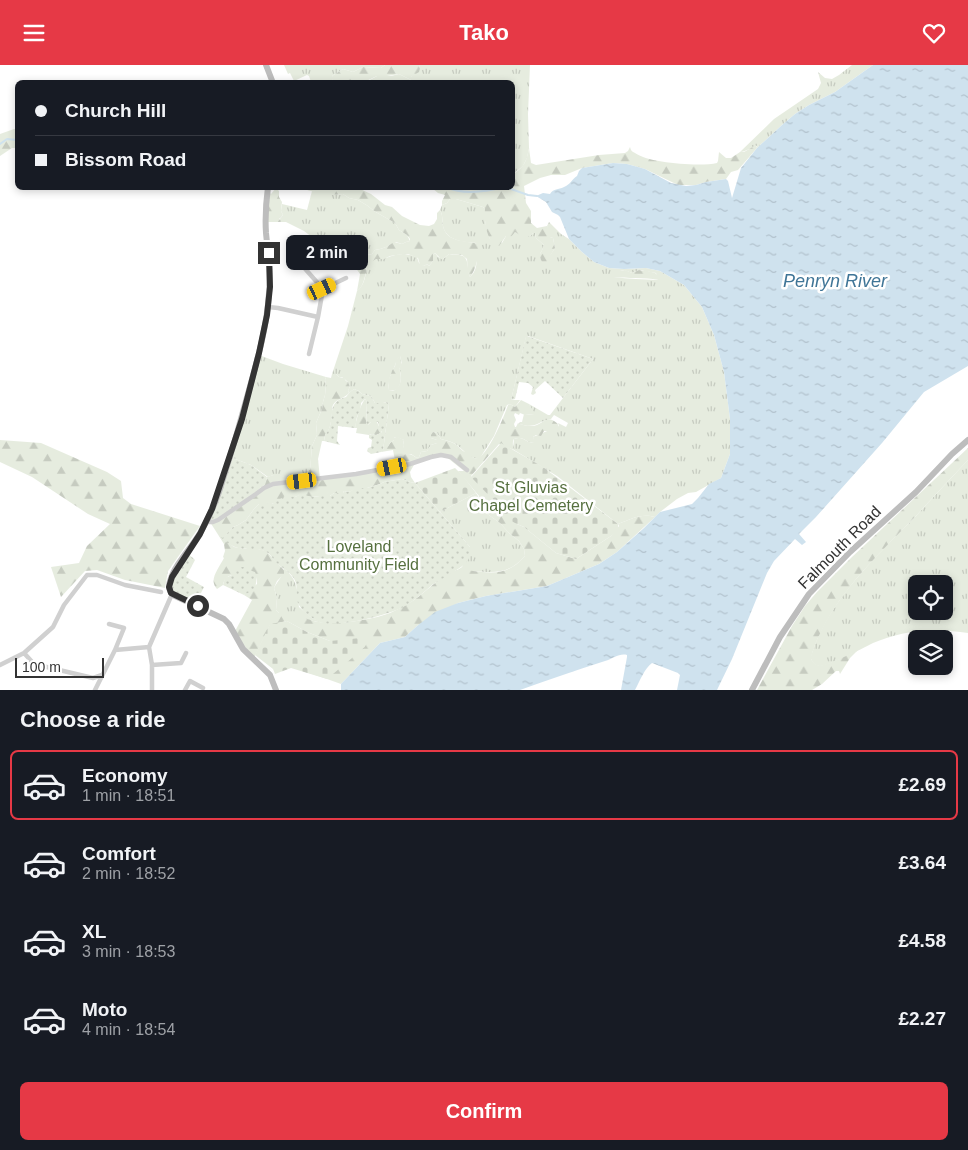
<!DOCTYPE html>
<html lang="en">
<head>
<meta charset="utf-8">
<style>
	body { margin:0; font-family:Arial,sans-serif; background:#242831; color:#f1f3f6; height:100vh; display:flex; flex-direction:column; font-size:19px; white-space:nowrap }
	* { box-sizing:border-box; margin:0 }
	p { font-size:16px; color:#9ea1a6 }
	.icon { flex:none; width:28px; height:28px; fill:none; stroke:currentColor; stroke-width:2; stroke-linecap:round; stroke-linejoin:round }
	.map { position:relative; height:625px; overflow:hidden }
	.panel { display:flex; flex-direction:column; background:#171b24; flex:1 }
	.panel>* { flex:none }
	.guide { position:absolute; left:15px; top:15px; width:500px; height:110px; border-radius:8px; box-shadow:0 2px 8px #0003; display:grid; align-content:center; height:110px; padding:0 20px; background:#171b24 }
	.tools { position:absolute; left:908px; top:510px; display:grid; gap:10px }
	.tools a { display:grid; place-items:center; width:45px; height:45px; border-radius:8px; background:#171b24; box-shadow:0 2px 8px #0003; font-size:25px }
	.scale { position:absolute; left:15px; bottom:12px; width:89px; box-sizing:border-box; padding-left:5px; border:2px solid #333; border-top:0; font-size:14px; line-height:18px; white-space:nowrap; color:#333; -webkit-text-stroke:4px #fff; paint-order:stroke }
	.end { position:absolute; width:22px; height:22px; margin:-11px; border:6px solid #333; background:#fff; box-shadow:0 0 0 2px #fff }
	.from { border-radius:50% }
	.bubble { position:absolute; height:35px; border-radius:8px; background:#171b24; box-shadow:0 2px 8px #0003; font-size:16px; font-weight:800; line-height:35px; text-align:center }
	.car { position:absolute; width:15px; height:30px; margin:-15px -8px; border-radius:6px; box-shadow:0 0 4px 1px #0007; background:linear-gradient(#f5c518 24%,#345 0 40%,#f5c518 0 76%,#345 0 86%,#f5c518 0) }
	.guide b { display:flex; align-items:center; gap:18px; height:48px; font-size:19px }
	.guide b+b { border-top:1px solid #363941 }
	.guide i { width:12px; height:12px; background:#f1f3f6 }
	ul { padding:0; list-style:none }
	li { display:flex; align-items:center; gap:15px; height:70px; margin:0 10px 8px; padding:0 10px; border:2px solid transparent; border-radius:8px }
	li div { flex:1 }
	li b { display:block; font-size:19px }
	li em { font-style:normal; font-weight:800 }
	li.active { border-color:#e63946 }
	li>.icon { width:45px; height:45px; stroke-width:1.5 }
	h2 { padding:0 20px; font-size:22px; line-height:60px }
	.cta { display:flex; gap:10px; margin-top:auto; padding:10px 20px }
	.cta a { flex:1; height:58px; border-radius:8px; background:#e63946; color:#fff; font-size:20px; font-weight:800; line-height:58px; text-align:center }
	header { display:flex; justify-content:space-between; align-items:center; height:65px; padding:0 20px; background:#e63946; color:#fff; font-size:22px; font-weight:800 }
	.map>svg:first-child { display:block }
</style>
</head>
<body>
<header><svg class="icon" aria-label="menu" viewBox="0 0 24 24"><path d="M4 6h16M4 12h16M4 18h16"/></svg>Tako<svg class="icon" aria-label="heart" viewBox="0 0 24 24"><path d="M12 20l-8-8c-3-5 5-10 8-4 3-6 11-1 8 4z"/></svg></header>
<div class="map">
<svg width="968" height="625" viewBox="0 0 968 625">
	<defs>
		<pattern id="grass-tufts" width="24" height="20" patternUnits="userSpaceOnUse" patternTransform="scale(1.25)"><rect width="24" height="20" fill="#e6ecdf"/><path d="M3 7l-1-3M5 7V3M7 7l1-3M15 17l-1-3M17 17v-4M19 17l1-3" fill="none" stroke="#c6cbc0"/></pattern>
		<pattern id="forest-firs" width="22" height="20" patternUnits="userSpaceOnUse" patternTransform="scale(1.25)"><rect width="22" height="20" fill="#e6ecdf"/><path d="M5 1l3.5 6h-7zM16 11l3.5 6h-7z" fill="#c6cbc0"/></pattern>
		<pattern id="cemetery-stones" width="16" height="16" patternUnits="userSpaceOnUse" patternTransform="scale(1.25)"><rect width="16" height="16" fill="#e6ecdf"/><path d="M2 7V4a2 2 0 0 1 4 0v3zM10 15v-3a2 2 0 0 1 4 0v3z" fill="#c6cbc0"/></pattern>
		<pattern id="garden-dots" width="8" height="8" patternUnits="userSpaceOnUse" patternTransform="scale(1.25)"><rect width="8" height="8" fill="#e6ecdf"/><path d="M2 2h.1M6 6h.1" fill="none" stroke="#c6cbc0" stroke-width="1.8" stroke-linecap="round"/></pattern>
		<pattern id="water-ripples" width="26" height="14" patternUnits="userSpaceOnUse" patternTransform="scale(1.25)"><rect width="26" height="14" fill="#cfe2ee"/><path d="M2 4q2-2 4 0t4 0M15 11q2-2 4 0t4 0" fill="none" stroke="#b2c2cd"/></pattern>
	</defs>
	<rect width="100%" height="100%" fill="#fff"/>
	<path fill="url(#grass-tufts)" fill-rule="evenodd" d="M 284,0 L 385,0 L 381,3 L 363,2 L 353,7 L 343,4 L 332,11 L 334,13 L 332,15 L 338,18 L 311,17 L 309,11 L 307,10 L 294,16 L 290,8 L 288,9 Z
		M 419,0 L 530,0 L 528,49 L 529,83 L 527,93 L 523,101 L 513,109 L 512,18 L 364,18 L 377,11 L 391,11 L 399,9 L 411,15 L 411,12 L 420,3 Z
		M 852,0 L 873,0 L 835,27 L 809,40 L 795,49 L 782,60 L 757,83 L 757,81 C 751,82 746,87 740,87 L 774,54 L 818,24 L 821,18 L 818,7 L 825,13 L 832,14 L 839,10 Z
		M 312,126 C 322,126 333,131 343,129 L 349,133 L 358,135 L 368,141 L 374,146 L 395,158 L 399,165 L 407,170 L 410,176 L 406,177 L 402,179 L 396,177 C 389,181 382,184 375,185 L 372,189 L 367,190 L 362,195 L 358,193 L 351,194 L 349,195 L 341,191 L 339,193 L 323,175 L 312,172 L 304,166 L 286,157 L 281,157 L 279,155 L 283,150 L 281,146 L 282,139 L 307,145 Z
		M 450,134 L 456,134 L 483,142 L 485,144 L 485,157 L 490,174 L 502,178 L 506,171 L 515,167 C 520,169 525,169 530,171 L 533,168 L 535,168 L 536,173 L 544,180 C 542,189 536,188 544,199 L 555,183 L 553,173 L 550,172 L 547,161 L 549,157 L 561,169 L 569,174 L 582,187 L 594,197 L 609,203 L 624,204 L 646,203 L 660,206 L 684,220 L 702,242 L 714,270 L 724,307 L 730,354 L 730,389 L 721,413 L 696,427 L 688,428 L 677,434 L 660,447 L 655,452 C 641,448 631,454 618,459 L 557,411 L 514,385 L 513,383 L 514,374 C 516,373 518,373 520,373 C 526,374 528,379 534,377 L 533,372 L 559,361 L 558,358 L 566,362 L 568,358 L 554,350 L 551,354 C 536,357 537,364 519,359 L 520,357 L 522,357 L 524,349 L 526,350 L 534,349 L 529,339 L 548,350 L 550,350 L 593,294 L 528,271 L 526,272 L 511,335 L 520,335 L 515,342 L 510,339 L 507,340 L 494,371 L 480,393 L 477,394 C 469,392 463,385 457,380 C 453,377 445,375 441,374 L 437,368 L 433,367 L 431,373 L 437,375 L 437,378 L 431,380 L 427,386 L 421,387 L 419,392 L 417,393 L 411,389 L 396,391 L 404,385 L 403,380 L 404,375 L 396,372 L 394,373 L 394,375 L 390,378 L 388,382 L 383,386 L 389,339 L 387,337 L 383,338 L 375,338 L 371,331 L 362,329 L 359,326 L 354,324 L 349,328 L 348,325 L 350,322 L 348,317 L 342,312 L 339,312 L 336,309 L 332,309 L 348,261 L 357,226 C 364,221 365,212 367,204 L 364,201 L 365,199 C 369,198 372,195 376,194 C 379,193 382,194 385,193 C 400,189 401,187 417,192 L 419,198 L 424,201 L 427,199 L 429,201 L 433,196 L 433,190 L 435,188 L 438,192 L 443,194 L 449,189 C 453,190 459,189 463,191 C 469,194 467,205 470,212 C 479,204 477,190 476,178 C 464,177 446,176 443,161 C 442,155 443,150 440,145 L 442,140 L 447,138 ZM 624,205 L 632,208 L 639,205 L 656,208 L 658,215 C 644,214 628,214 614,212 L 621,208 L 620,206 ZM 400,291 L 402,298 L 399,304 C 403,312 401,323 393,326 L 389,325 C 388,316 390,310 394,303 C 396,298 396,295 400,291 Z
		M 259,290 L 283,299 L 326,312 L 325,315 L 326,320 L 325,330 L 323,337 L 322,344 L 316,358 L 317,370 L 312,381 L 310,406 L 309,408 L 294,408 L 288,413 C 279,411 278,408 268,412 L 251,400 L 230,392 Z
		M 968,395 L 968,568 C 958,567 947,565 937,565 C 918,564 891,570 873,578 C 861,584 832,600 820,601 C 815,601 813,598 811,594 L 811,591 C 828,535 876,492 916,451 C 933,432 951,413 968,395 ZM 916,519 L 944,519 L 944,546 L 916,546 Z
		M 476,428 L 480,434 L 486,448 L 500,458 L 509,468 L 519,476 L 524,484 L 525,491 C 509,509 496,508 474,506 C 467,506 461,505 454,507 L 462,502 L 470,482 L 440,447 Z
		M 283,503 C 298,514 297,524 299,542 L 312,553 L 324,558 L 318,557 L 304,554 L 293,548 L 279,548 L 276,545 L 277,533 L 274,523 C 277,517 282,512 284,505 Z"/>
	<path fill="url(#forest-firs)" fill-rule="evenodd" d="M 385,0 L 419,0 L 420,3 L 419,7 L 411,12 L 411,15 L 399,9 L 387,11 L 377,11 L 364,17 L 338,17 L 332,15 L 333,13 L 332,11 L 343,4 L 353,7 L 363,2 L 381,3 Z
		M 14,64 L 17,64 L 17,83 L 12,83 L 0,91 L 0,69 Z
		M 756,80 L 757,83 L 738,105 L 731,107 L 726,114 L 706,117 L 696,120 L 678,120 L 645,104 L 627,99 L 613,98 L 582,103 L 565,110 L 551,110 L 540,113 L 524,121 L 526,138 L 531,146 L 531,158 L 537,163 L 547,161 L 550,166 L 550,172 L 553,173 L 555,183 L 550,191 L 547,200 L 544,201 C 537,187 540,192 544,180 L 536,173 L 535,168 L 533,168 L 530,171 C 526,171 524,169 520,170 L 515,167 L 510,173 L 506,171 L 499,181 L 495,181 C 486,171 484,157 485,144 L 483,142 L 456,134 L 450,134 L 447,138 L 442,140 L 442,136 L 445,130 L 438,128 L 432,123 L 512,122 L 513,109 C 524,103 527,95 529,83 L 531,98 L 536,100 L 599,90 L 625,88 L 628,86 L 630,82 C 631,85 631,86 635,88 C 648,98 700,102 717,98 L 718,96 L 719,87 L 726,93 L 731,93 L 740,87 L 744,87 Z
		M 276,123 L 279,126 L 279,132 L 282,137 L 281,146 L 283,150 L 279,154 L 281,157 L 266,157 L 270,128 L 271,129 Z
		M 302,123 L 358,123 L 371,129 L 385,140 L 392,142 L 402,151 L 420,160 L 429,161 L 434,159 L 437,154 L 437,148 L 440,145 C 443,150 442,155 443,161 C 447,178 465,175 478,179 C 479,191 477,201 471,211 L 470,212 L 468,207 L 467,194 L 462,190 L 449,189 L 443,194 L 441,194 L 435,188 L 433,190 L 433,196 L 429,201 L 427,199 L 424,201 L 420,200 L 418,193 L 408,189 L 403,189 L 390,191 L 384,194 L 376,194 L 368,199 L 365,199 L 364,201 L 367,205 C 364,212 364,222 357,226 L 360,209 L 353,199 L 348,195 L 350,196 L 354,192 L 362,195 L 365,191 L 372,189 L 375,185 C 382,184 389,181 394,177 L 402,179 L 406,177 L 410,176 L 410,174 L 407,170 L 399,165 L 395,158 L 374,146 L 368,141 L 358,135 L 349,133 L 343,129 C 335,131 310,127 302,123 Z
		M 625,205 L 632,208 L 639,205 L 643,206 L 646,205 C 650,208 655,206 657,210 L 659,215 C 643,212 628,214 613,212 L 617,208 L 620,208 L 619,206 Z
		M 400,290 L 402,300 L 399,304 C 403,312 401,329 389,325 L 389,314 L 392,306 L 395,301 L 396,295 Z
		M 332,309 L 336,309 L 339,312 L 344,313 L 346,316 L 348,317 L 350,322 L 348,325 L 349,328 C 345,333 336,334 333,340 C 332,342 332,345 332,348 C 331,356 331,364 325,370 L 324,376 L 322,376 L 318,394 L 320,414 L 396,401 L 393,385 L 381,387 L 385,383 L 388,381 L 390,378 L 394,375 L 394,373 L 395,373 L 396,371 L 404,375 L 403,380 L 405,386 L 397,391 C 402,391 407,387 412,390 C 414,391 415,392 417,393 L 419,392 L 421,387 L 427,386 L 431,380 L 437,378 L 437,375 L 431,373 L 431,370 L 433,367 L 437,368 L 441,374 C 445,375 452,377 455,379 C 458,380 459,383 461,384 C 465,388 463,385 468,388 C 470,389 472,392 474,393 C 485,399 505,349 508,340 L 510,339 L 515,342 L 521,335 L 529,339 L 535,349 L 525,350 L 520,348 L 519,350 L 515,348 L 514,350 L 516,355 L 514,359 L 515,362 L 516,362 L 518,358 C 521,360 527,361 532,361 C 541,361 545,351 554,356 C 559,359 559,360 558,366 L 553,369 L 548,366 L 544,366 L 541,371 L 536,370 L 533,372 L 535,377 C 527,379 527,374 520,373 C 518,373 516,373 514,374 C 512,376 513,383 514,385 L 499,379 L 471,411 L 517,459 L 524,462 L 556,488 L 576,494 L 611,471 L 619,461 L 618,459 C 631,454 641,448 655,452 L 617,487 L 599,499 L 547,521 L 486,531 L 458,538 L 417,561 L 405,572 L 380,578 L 341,619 L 327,614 L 306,607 L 330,576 L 307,567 L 287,556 L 270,560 L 254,593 L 234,568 L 252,535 L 244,530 L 257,519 L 257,512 C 246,511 226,504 223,520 L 217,524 C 208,515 219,503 224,493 L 223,492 L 225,486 L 224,479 L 210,457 L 254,430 L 260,423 L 264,421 L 267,412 L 277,409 L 288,413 L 294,408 L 309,408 L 310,405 L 312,381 L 317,370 L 316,358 L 322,344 L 323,337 L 325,330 L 326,320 L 325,315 L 326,312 L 331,313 ZM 444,390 L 464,406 L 458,406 L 479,431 L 481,442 L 486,448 L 500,458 L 509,468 L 519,476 L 524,484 L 525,491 C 509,509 496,509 473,506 C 467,505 461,504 454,506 C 439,512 427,526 414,535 C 407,540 398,544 390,548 C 371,555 339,560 319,557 C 309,556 302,551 294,548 C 289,547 284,548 279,548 L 276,545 L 277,533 L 274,523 L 277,516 L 284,509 L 284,505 L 266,486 L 258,484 L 245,484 L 234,482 L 223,474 L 233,462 L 238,460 L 246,455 L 254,444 L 259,439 L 269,440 L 290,432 L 295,432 L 300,430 L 312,432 L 320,431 L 330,431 L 334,428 L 343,428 L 344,426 L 349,427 L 358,423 L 367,423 L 380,419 L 384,417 L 402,414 L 410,417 L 415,418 L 411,412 L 410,407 L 415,398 Z
		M 365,334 L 367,337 L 366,360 L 368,360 L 371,357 L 377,357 L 380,364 L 382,365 L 381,368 L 376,370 L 371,369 L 369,370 L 356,368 L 357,363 L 355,363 C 356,355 360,340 365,334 Z
		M 0,375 L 41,378 L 107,407 L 121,416 L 123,433 L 131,439 L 200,461 L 168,506 L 165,523 L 125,515 L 97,505 L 85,506 L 61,532 L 51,502 L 79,498 L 87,481 L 110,459 L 88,449 L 32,412 L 0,397 Z
		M 968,383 L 968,395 C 951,413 933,432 916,451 C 883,485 848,517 825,559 C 819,570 813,582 811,594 C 813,597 814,599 817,600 C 824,603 850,589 858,585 L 850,593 L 840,609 L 839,606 L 836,606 L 822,619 L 812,625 L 757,625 L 792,561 L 805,541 L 817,527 L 852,492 Z"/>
	<path fill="url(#cemetery-stones)" d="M 501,378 L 543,402 L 618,459 L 618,465 L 611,471 L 576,494 L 556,488 L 524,462 L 517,459 L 504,452 L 503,445 L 471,412 Z
		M 455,403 L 463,411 L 476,428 L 440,447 L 415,418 Z
		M 287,556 L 307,567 L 330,576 L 371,572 L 364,583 L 327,614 L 291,603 L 275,609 L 273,604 L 255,590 L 270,559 Z"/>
	<path fill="url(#garden-dots)" d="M 526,271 L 527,271 L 593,294 L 563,333 L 545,316 L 535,325 L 536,328 L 533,330 L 531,329 L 533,322 L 528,318 L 519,317 L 515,334 L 511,335 Z
		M 354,324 L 359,326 L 362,329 L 371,331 L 375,338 L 383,338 L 387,337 L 389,339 L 383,386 L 381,387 L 371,389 L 367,386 L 368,383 L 371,382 L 372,375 L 369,373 L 369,370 L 372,369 L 376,370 L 382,367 L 379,363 L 378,357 L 371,357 L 368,360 L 366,360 L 367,337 L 365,334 L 361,338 C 361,344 359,347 357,352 C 356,355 356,360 355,363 L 338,361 L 337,376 L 340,380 L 324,376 L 325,370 C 338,356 323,338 346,332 L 350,327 Z
		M 230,392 L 251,400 L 267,412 L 265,420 L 260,423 L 254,430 L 218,455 L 207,457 Z
		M 402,414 L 410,417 L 415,418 L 470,482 C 470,486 470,490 469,493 C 465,503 442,513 432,520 C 424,527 415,535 405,541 C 390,550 340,562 323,558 C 314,555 304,549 299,540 C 295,533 298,526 296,518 C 293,509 285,505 278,499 C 274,496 272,491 268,488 C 261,482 245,486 235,482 C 229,480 224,475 219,471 L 223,473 L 233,462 L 238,460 L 246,455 L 254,444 L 259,439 L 272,439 L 285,431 L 295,432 L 301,429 L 312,432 L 320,431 L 330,431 L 334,428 L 343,428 L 344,426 L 349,427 L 356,423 L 367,423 L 380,419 L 384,417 Z
		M 187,488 L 193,493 L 195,495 L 186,512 L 204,522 L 195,540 L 176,530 L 170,524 L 170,517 Z
		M 239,502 L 247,502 L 249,505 L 255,507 L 257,512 L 255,524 L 244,530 L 223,520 L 225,513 L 232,510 L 236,503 Z"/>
	<path fill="url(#water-ripples)" d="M 873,0 L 968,0 L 968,301 L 924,327 L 882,378 L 816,452 L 799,469 L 806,477 L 802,480 L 795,474 L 774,496 L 767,508 L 732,594 L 717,625 L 677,625 L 680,610 L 678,608 L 652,598 C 644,604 640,616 635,625 L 621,625 L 627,592 L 627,590 C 619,588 613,594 605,596 C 576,605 548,615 520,625 L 341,625 L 341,619 L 380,578 L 405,572 L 417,561 L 435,547 L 458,538 L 486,531 L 547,521 L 599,499 L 617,487 L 644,463 L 660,447 L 692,439 L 698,433 L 709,419 L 721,413 L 730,389 L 730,354 L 724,307 L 714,270 L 702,242 L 684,220 L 660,206 L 646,203 L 624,204 L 609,203 L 594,197 L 582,187 L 569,174 L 560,152 L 558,150 L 552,147 L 546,137 L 536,131 L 543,128 L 550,129 C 554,123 558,125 564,122 C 570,120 572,114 577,111 L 579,106 L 582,103 L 613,98 L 627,99 L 645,104 L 671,118 L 686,121 L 696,120 L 706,117 L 726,114 L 728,116 L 732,133 L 741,103 L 757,83 L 782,60 L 795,49 L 809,40 L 835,27 Z"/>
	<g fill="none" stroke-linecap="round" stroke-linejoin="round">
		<path stroke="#cfe2ee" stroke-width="2" d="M 0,79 L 7,74 L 18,75
			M 446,122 C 463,130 485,127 504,122
			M 504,122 L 508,123 L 528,130 L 537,131"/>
		<path stroke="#d0d0d0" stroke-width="4.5" d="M 323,224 L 346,213
			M 268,242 L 278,243 L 318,252 L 323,224 L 300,198
			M 309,289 L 318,252
			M 207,457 L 213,457 L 218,455 L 256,429 L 264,423 L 273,419 L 356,409 L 410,399 L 431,392 L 441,390 L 451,392 L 467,405
			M 109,559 L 124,563 L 115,585
			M 24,588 L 34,599 L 93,613 L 102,610
			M 0,600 L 24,588 L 53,562 L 64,540 L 87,510 L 97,510 L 125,520 L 161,527
			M 152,600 L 181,598 L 186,588
			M 95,625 L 115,585 L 149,582
			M 152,625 L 152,600 L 149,582 L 172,529
			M 185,625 L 190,616 L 203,623"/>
		<path stroke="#bdbdbd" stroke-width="6" d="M 266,0 L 273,18
			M 268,122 C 266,137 265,153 266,168 C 268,188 271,208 269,228 C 267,261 258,293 249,325 C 240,359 230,393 219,427 C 214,441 208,455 200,468 C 191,483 175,499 170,516 C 168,522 169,526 173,530 L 224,554 L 229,559 L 243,584 L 270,610 L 276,625
			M 752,625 L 780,572 L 809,529 L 850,487 L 916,427 L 952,389 L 968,375"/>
	</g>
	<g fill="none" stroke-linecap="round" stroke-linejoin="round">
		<path stroke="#333" stroke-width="6" d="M 198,541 L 171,528 L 169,522 L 172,512 L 200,469 L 212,444 L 242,354 L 259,288 L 267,250 L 270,222 L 269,188"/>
	</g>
	<g text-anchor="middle" stroke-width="5" stroke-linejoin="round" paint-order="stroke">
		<g font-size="16" fill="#56703f" stroke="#fff">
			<text x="531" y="428">St Gluvias<tspan x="531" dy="18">Chapel Cemetery</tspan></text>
			<text x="359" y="487">Loveland<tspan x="359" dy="18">Community Field</tspan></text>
		</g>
		<g font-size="16" fill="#333" stroke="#fff">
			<text transform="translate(839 482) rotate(-45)" y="6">Falmouth Road</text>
		</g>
		<g font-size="18" font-style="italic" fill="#3f7597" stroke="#fff">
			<text x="835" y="222">Penryn River</text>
		</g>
	</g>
</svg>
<div class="tools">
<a><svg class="icon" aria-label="locate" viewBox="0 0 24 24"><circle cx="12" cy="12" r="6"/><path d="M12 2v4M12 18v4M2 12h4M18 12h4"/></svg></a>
<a><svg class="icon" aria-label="layers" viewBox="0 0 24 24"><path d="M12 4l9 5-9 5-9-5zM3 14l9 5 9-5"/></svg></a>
</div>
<div class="scale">100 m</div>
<i class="end from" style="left:198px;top:541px"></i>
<i class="end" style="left:269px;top:188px"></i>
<div class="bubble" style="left:286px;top:170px;width:82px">2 min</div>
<i class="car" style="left:322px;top:224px;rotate:65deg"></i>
<i class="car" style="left:392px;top:402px;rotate:259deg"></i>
<i class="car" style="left:302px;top:416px;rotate:263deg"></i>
<div class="guide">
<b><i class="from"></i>Church Hill</b>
<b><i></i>Bissom Road</b>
</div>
</div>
<section class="panel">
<h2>Choose a ride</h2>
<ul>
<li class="active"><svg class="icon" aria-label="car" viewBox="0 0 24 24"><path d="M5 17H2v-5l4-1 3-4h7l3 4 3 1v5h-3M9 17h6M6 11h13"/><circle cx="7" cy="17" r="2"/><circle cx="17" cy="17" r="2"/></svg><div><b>Economy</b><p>1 min · 18:51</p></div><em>£2.69</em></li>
<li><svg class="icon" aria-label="car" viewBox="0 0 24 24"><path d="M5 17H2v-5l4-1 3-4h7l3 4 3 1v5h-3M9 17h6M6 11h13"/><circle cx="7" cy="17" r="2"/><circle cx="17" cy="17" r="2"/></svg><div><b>Comfort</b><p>2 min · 18:52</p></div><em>£3.64</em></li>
<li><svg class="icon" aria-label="car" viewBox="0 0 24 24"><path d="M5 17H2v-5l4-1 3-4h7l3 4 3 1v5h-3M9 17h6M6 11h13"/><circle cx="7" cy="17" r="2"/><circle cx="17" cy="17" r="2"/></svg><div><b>XL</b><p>3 min · 18:53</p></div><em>£4.58</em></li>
<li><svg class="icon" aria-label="car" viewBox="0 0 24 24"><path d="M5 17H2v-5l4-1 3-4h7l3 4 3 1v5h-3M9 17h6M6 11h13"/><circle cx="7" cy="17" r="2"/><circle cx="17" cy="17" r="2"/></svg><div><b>Moto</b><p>4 min · 18:54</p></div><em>£2.27</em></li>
</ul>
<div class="cta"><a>Confirm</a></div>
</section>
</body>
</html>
